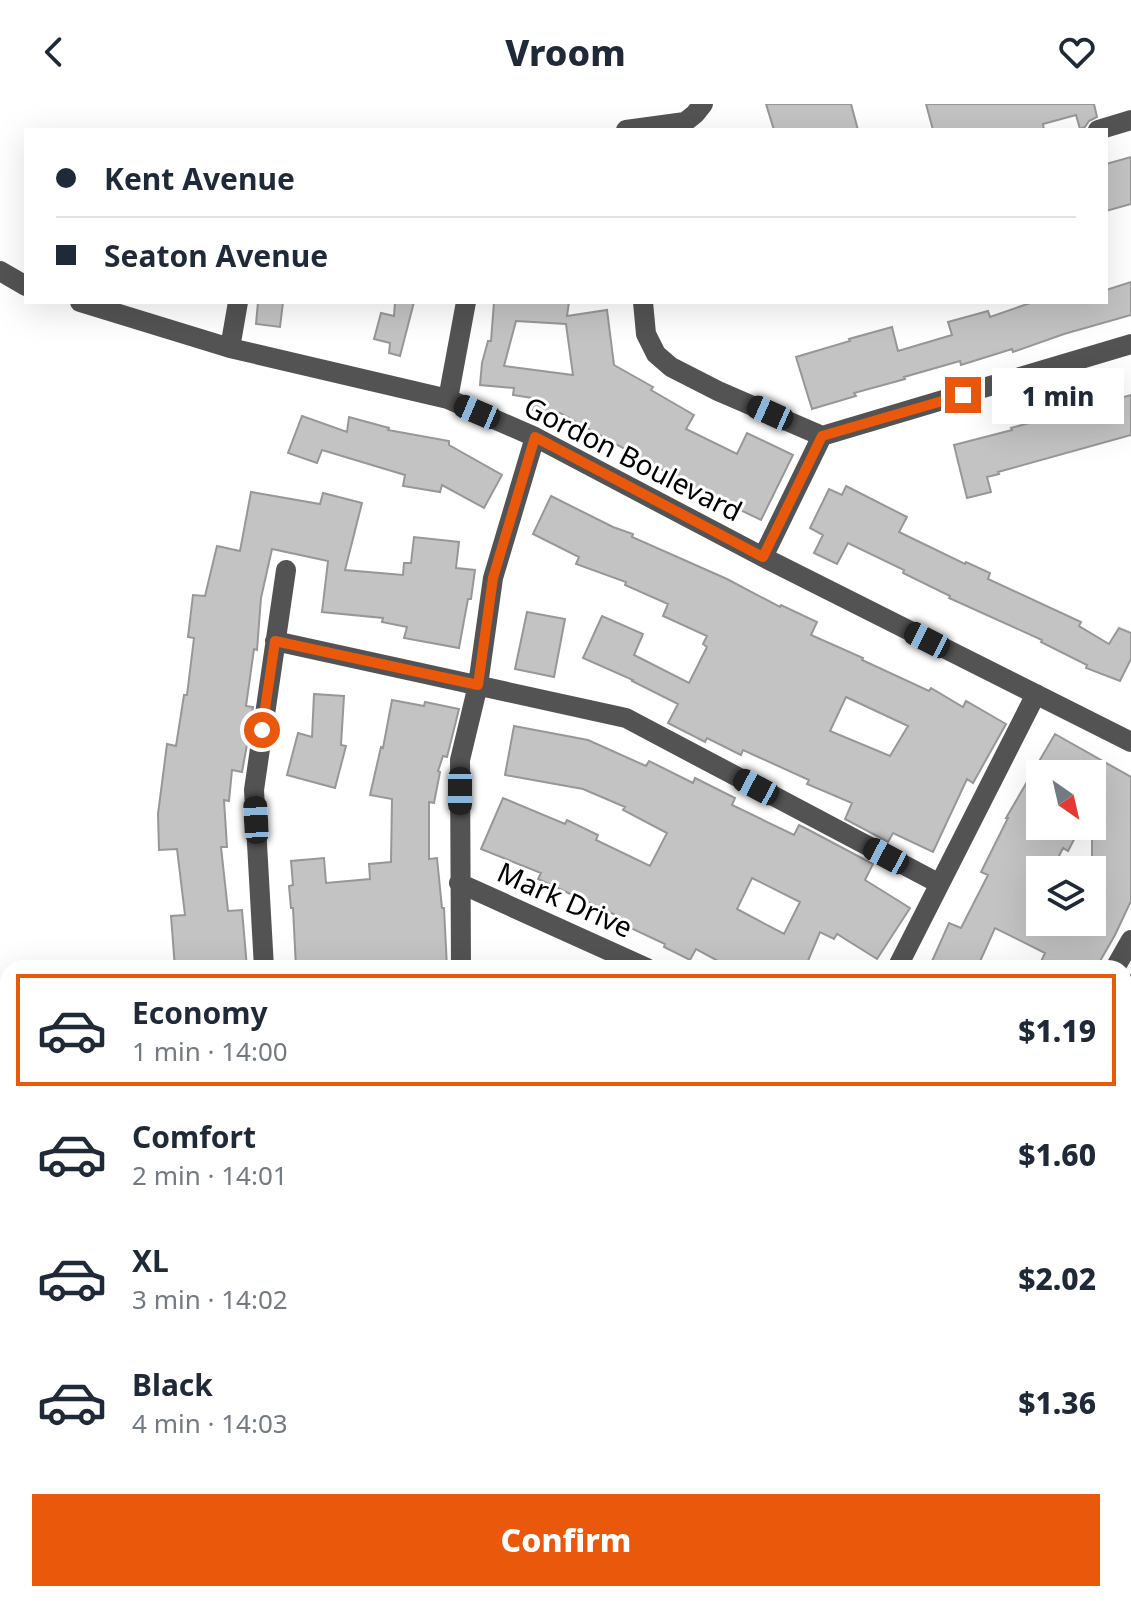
<!DOCTYPE html>
<html lang="en">
<head>
<meta charset="utf-8">
<style>
	body { margin:0; font-family:"Noto Sans",sans-serif; background:#f2f2f3; color:#1f2937; height:100vh; display:flex; flex-direction:column; font-size:30px; white-space:nowrap }
	* { box-sizing:border-box; margin:0 }
	p { font-size:26px; color:#747a83 }
	.icon { flex:none; width:44px; height:44px; fill:none; stroke:currentColor; stroke-width:2; stroke-linecap:round; stroke-linejoin:round }
	.map { position:relative; flex:1; overflow:hidden }
	.sheet { position:absolute; left:0px; top:856px; width:1132px; height:642px; display:flex; flex-direction:column; background:#fff; border-radius:24px 24px 0 0; box-shadow:0 8px 32px #0002 }
	.sheet>* { flex:none }
	.guide { position:absolute; left:24px; top:24px; width:1084px; height:176px; border-radius:0px; box-shadow:0 8px 32px #0002; display:grid; align-content:center; height:176px; padding:0 32px; background:#fff }
	.needle { width:52px; rotate:146deg }
	.tools { position:absolute; left:1026px; top:656px; display:grid; gap:16px }
	.tools a { display:grid; place-items:center; width:80px; height:80px; border-radius:0px; background:#fff; box-shadow:0 8px 32px #0002; font-size:40px }
	.end { position:absolute; width:36px; height:36px; margin:-18px; border:10px solid #ea580c; background:#fff; box-shadow:0 0 0 4px #fff }
	.from { border-radius:50% }
	.bubble { position:absolute; height:56px; border-radius:0px; background:#fff; box-shadow:0 8px 32px #0002; font-size:26px; font-weight:800; line-height:56px; text-align:center }
	.car { position:absolute; width:24px; height:48px; margin:-24px -12px; border-radius:10px; box-shadow:0 0 6px 2px #0007; background:linear-gradient(#222 24%,#8ab4d8 0 40%,#222 0 76%,#8ab4d8 0 86%,#222 0) }
	.guide b { display:flex; align-items:center; gap:28px; height:76px; font-size:30px }
	.guide b+b { border-top:2px solid #e0e1e3 }
	.guide i { width:20px; height:20px; background:#1f2937 }
	ul { padding:14px 0 0; list-style:none }
	li { display:flex; align-items:center; gap:24px; height:112px; margin:0 16px 12px; padding:0 16px; border:4px solid transparent; border-radius:0px }
	li div { flex:1 }
	li b { display:block; font-size:30px }
	li em { font-style:normal; font-weight:800 }
	li.current { border-color:#ea580c }
	li>.icon { width:72px; height:72px; stroke-width:1.5 }
	.button { display:flex; gap:16px; margin-top:auto; padding:16px 32px }
	.button a { flex:1; height:92px; border-radius:0px; background:#ea580c; color:#fff; font-size:32px; font-weight:800; line-height:92px; text-align:center }
	header { display:flex; justify-content:space-between; align-items:center; height:104px; padding:0 32px; background:#fff; font-size:36px; font-weight:800 }
	.map>svg:first-child { display:block }
</style>
</head>
<body>
<header><svg class="icon" aria-label="back" viewBox="0 0 24 24"><path d="M15 5l-7 7 7 7"/></svg>Vroom<svg class="icon" aria-label="heart" viewBox="0 0 24 24"><path d="M12 20l-8-8c-3-5 5-10 8-4 3-6 11-1 8 4z"/></svg></header>
<div class="map">
<svg width="1131" height="1497" viewBox="0 0 1131 1497">
	<rect width="100%" height="100%" fill="#fff"/>
	<path fill="#a1a1a1" d="M 0,1249 L 8,1265 L 8,1445 L 0,1427 Z
		M 24,1490 L 115,1490 L 118,1497 L 27,1497 Z"/>
	<path fill="#c3c3c3" stroke="#979797" stroke-width="2" fill-rule="evenodd" d="M 766,0 L 851,0 L 858,26 L 774,26 Z
		M 926,0 L 1094,0 L 1097,13 L 1089,17 L 1085,23 L 1080,25 L 1076,11 L 1043,20 L 1044,26 L 933,26 Z
		M 1131,53 L 1131,100 L 1106,107 L 1106,60 Z
		M 1131,178 L 1131,211 L 1064,230 L 1013,248 L 1012,245 L 961,261 L 960,257 L 904,273 L 905,275 L 854,289 L 856,292 L 812,305 L 796,253 L 850,237 L 849,235 L 892,223 L 898,247 L 952,231 L 948,218 L 988,207 L 990,213 L 1033,198 L 1106,198 L 1106,186 Z
		M 258,198 L 283,198 L 280,223 L 256,220 Z
		M 395,198 L 414,198 L 400,252 L 389,249 L 390,239 L 374,235 L 381,209 L 394,212 Z
		M 494,198 L 569,198 L 567,212 L 607,206 L 614,261 L 653,283 L 651,286 L 694,311 L 686,325 L 737,350 L 747,329 L 793,351 L 761,416 L 709,391 L 708,393 L 671,376 L 673,372 L 560,309 L 530,306 L 532,294 L 513,291 L 514,284 L 480,281 L 482,259 L 488,237 L 491,237 ZM 516,217 L 566,220 L 573,271 L 504,262 Z
		M 1131,291 L 1131,331 L 998,368 L 999,370 L 987,373 L 991,388 L 967,394 L 954,341 L 1012,326 L 1011,324 Z
		M 302,312 L 347,328 L 349,313 L 389,324 L 388,326 L 449,337 L 449,341 L 502,371 L 484,404 L 442,381 L 440,388 L 403,382 L 405,371 L 322,346 L 317,359 L 288,349 Z
		M 846,382 L 907,413 L 899,428 L 965,460 L 966,458 L 990,469 L 988,475 L 1081,518 L 1079,522 L 1109,540 L 1119,524 L 1131,529 L 1131,555 L 1120,577 L 1086,564 L 1087,561 L 1041,538 L 1042,536 L 949,494 L 950,492 L 903,469 L 904,466 L 848,439 L 837,460 L 814,449 L 823,431 L 810,424 L 829,385 L 842,391 Z
		M 251,388 L 320,400 L 323,389 L 362,399 L 345,466 L 403,471 L 404,459 L 411,459 L 414,433 L 459,438 L 456,464 L 475,466 L 471,495 L 468,495 L 459,544 L 404,534 L 407,523 L 382,518 L 383,514 L 322,508 L 328,457 L 272,445 L 261,494 L 257,546 L 254,545 L 246,602 L 253,603 L 250,624 L 242,668 L 232,666 L 229,697 L 224,696 L 227,743 L 221,743 L 228,807 L 242,806 L 247,864 L 175,864 L 171,812 L 185,811 L 177,745 L 159,746 L 158,710 L 167,640 L 176,642 L 184,591 L 187,591 L 194,534 L 188,533 L 193,491 L 205,492 L 217,442 L 240,447 Z
		M 551,392 L 613,423 L 633,430 L 632,433 L 727,475 L 780,503 L 781,501 L 817,518 L 811,531 L 863,554 L 862,556 L 929,587 L 931,584 L 963,603 L 966,597 L 1006,620 L 973,679 L 967,675 L 933,748 L 893,729 L 888,738 L 845,715 L 852,699 L 807,680 L 809,676 L 743,646 L 741,651 L 707,634 L 705,638 L 668,619 L 678,600 L 632,577 L 633,576 L 583,554 L 602,512 L 643,530 L 634,551 L 689,579 L 707,543 L 703,540 L 707,532 L 663,512 L 668,500 L 625,481 L 626,478 L 576,460 L 579,453 L 533,430 ZM 846,593 L 908,622 L 890,652 L 830,627 Z
		M 527,508 L 565,515 L 554,573 L 515,565 Z
		M 314,590 L 344,592 L 341,641 L 346,642 L 335,684 L 287,671 L 298,629 L 312,633 Z
		M 392,596 L 424,602 L 425,598 L 459,605 L 447,653 L 443,652 L 438,667 L 440,668 L 434,699 L 429,698 L 429,755 L 437,754 L 442,804 L 444,804 L 447,864 L 296,864 L 293,804 L 291,804 L 289,782 L 293,781 L 291,757 L 324,754 L 326,779 L 370,775 L 369,760 L 391,758 L 392,695 L 370,691 L 381,643 L 383,644 Z
		M 514,622 L 588,636 L 646,662 L 649,657 L 693,679 L 695,674 L 735,694 L 732,701 L 794,731 L 799,721 L 807,725 L 873,760 L 865,776 L 910,804 L 877,855 L 837,830 L 834,835 L 820,828 L 805,864 L 731,864 L 696,845 L 690,856 L 664,843 L 665,840 L 618,818 L 620,813 L 538,775 L 541,769 L 481,745 L 503,694 L 565,720 L 567,716 L 598,731 L 596,736 L 650,762 L 667,729 L 623,706 L 625,703 L 583,685 L 505,671 ZM 752,774 L 800,798 L 784,830 L 737,805 Z
		M 1055,630 L 1131,673 L 1131,797 L 1115,831 L 1096,864 L 1038,864 L 1045,849 L 995,824 L 977,864 L 929,864 L 949,819 L 961,824 L 988,771 L 981,768 L 1008,714 L 1006,714 ZM 1040,670 L 1092,670 L 1092,818 L 1067,818 L 1065,820 L 1061,818 L 1040,818 L 1040,807 L 1033,804 L 1040,790 L 1040,766 L 1052,766 L 1063,744 L 1068,747 L 1081,722 L 1040,722 Z"/>
	<g fill="none" stroke-linecap="round" stroke-linejoin="round">
		<path stroke="#535353" stroke-width="20" d="M 626,26 L 685,18 L 695,10 L 703,0
			M 1098,26 L 1131,16
			M 0,167 L 26,182
			M 80,198 L 230,244 L 448,295 L 535,333 L 763,453 L 1131,638
			M 643,198 L 646,230 L 656,250 L 671,263 L 718,287 L 822,332
			M 230,244 L 238,198
			M 448,295 L 466,198
			M 822,332 L 1131,240
			M 763,453 L 822,332
			M 275,537 L 626,614 L 938,779
			M 459,779 L 647,864
			M 264,864 L 254,686 L 286,466
			M 461,864 L 460,656 L 478,581 L 493,474 L 535,333
			M 897,864 L 1036,590
			M 1115,864 L 1131,836
			M 1124,878 L 1131,882
			M 1124,1106 L 1131,1109
			M 1124,1330 L 1131,1337
			M 354,1490 L 387,1493 L 391,1490
			M 759,1490 L 763,1497
			M 979,1490 L 987,1497"/>
	</g>
	<g fill="none" stroke-linecap="round" stroke-linejoin="round">
		<path stroke="#ea580c" stroke-width="10" d="M 262,626 L 275,537 L 478,581 L 493,474 L 535,333 L 763,453 L 822,332 L 963,291"/>
	</g>
	<g text-anchor="middle" stroke-width="6" stroke-linejoin="round" paint-order="stroke">
		<g font-size="28" fill="#000" stroke="#fff">
			<text transform="translate(633 355) rotate(27)" y="10">Gordon Boulevard</text>
			<text transform="translate(565 796) rotate(24)" y="10">Mark Drive</text>
		</g>
	</g>
</svg>
<div class="tools">
<a><svg class="needle" viewBox="-14 -14 28 28"><path d="M0-13l5 13h-10z" fill="#e53935"/><path d="M0 13l5-13h-10z" fill="#747a83"/></svg></a>
<a><svg class="icon" aria-label="layers" viewBox="0 0 24 24"><path d="M12 4l9 5-9 5-9-5zM3 14l9 5 9-5"/></svg></a>
</div>
<i class="end from" style="left:262px;top:626px"></i>
<i class="end" style="left:963px;top:291px"></i>
<div class="bubble" style="left:992px;top:264px;width:132px">1 min</div>
<i class="car" style="left:477px;top:308px;rotate:293deg"></i>
<i class="car" style="left:770px;top:309px;rotate:294deg"></i>
<i class="car" style="left:927px;top:536px;rotate:297deg"></i>
<i class="car" style="left:756px;top:683px;rotate:298deg"></i>
<i class="car" style="left:460px;top:687px;rotate:180deg"></i>
<i class="car" style="left:256px;top:716px;rotate:357deg"></i>
<i class="car" style="left:886px;top:752px;rotate:298deg"></i>
<div class="guide">
<b><i class="from"></i>Kent Avenue</b>
<b><i></i>Seaton Avenue</b>
</div>
<section class="sheet">
<ul>
<li class="current"><svg class="icon" aria-label="car" viewBox="0 0 24 24"><path d="M5 17H2v-5l4-1 3-4h7l3 4 3 1v5h-3M9 17h6M6 11h13"/><circle cx="7" cy="17" r="2"/><circle cx="17" cy="17" r="2"/></svg><div><b>Economy</b><p>1 min · 14:00</p></div><em>$1.19</em></li>
<li><svg class="icon" aria-label="car" viewBox="0 0 24 24"><path d="M5 17H2v-5l4-1 3-4h7l3 4 3 1v5h-3M9 17h6M6 11h13"/><circle cx="7" cy="17" r="2"/><circle cx="17" cy="17" r="2"/></svg><div><b>Comfort</b><p>2 min · 14:01</p></div><em>$1.60</em></li>
<li><svg class="icon" aria-label="car" viewBox="0 0 24 24"><path d="M5 17H2v-5l4-1 3-4h7l3 4 3 1v5h-3M9 17h6M6 11h13"/><circle cx="7" cy="17" r="2"/><circle cx="17" cy="17" r="2"/></svg><div><b>XL</b><p>3 min · 14:02</p></div><em>$2.02</em></li>
<li><svg class="icon" aria-label="car" viewBox="0 0 24 24"><path d="M5 17H2v-5l4-1 3-4h7l3 4 3 1v5h-3M9 17h6M6 11h13"/><circle cx="7" cy="17" r="2"/><circle cx="17" cy="17" r="2"/></svg><div><b>Black</b><p>4 min · 14:03</p></div><em>$1.36</em></li>
</ul>
<div class="button"><a>Confirm</a></div>
</section>
</div>
</body>
</html>
